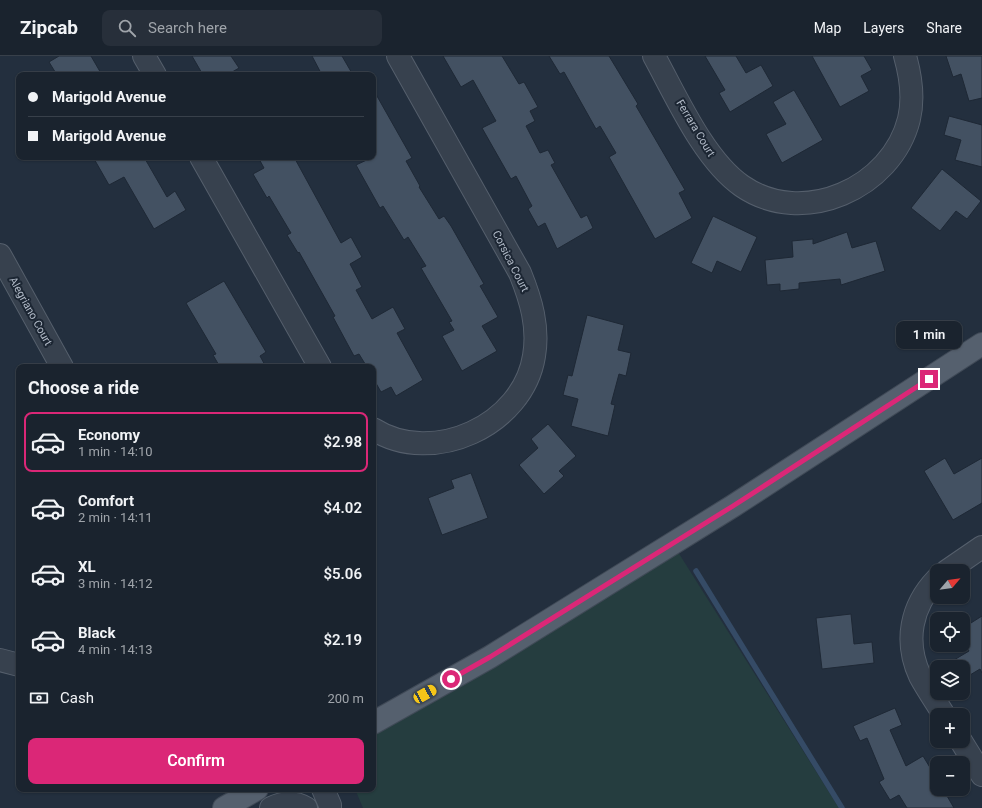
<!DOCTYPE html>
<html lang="en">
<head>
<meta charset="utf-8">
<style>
	body { margin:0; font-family:Roboto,sans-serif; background:#272f3a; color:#f1f3f6; height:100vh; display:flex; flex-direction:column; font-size:15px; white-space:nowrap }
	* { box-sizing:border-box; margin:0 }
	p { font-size:13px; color:#9fa4aa }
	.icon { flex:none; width:22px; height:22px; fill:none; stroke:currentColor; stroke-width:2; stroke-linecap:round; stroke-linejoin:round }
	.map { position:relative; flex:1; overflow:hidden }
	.side { position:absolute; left:16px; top:308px; width:360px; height:428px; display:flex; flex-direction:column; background:#1a232e; border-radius:8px; box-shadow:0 1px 3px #0004,0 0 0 1px #38404a }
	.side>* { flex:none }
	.hud { position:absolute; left:16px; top:16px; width:360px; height:88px; border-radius:8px; box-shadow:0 1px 3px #0004,0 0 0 1px #38404a; display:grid; align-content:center; height:88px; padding:0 12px; background:#1a232e }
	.needle { width:26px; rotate:61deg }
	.fabs { position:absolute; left:930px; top:508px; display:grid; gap:8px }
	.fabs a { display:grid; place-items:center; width:40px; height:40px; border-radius:8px; background:#1a232e; box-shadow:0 1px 3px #0004,0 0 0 1px #38404a; font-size:20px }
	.end { position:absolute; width:18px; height:18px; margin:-9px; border:5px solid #db2777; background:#fff; box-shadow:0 0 0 2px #fff }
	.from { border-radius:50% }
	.bubble { position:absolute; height:28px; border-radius:8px; background:#1a232e; box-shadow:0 1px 3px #0004,0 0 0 1px #38404a; font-size:13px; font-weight:600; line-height:28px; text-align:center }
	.car { position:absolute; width:12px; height:24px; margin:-12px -6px; border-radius:5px; box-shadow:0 0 3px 1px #0007; background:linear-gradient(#f5c518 24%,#345 0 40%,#f5c518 0 76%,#345 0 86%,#f5c518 0) }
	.hud b { display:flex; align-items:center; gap:14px; height:38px; font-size:15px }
	.hud b+b { border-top:1px solid #38404a }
	.hud i { width:10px; height:10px; background:#f1f3f6 }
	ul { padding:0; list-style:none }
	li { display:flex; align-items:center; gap:12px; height:60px; margin:0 8px 6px; padding:0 4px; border:2px solid transparent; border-radius:8px }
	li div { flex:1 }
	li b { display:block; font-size:15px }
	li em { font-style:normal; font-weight:600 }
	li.active { border-color:#db2777 }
	li>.icon { width:36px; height:36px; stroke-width:1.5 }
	h2 { padding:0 12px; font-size:18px; line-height:48px }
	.pay { display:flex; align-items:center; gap:10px; height:44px; padding:0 12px; font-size:15px }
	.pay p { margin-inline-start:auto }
	.primary-button { display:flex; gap:8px; margin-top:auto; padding:8px 12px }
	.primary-button a { flex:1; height:46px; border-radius:8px; background:#db2777; color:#fff; font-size:16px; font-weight:600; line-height:46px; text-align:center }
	header { display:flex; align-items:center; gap:24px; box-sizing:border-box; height:56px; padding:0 20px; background:#1a232e; border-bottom:1px solid #38404a }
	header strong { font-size:19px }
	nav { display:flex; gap:22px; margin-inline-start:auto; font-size:14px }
	.search { width:280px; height:36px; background:#272f3a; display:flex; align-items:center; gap:10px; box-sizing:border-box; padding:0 14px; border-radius:8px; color:#9fa4aa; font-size:15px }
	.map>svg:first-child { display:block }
</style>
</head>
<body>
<header>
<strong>Zipcab</strong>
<div class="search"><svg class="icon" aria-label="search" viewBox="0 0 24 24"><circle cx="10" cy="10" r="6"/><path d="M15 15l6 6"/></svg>Search here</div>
<nav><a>Map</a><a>Layers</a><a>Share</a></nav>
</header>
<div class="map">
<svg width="982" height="752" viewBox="0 0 982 752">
	<rect width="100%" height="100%" fill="#232f3e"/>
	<path fill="#253d3f" d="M 678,496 L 839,752 L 363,752 L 355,733 L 373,733 L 373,678 L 495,609 Z"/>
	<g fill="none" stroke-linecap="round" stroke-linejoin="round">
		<path stroke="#354b66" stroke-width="5.5" d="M 696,515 L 842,752"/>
	</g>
	<path fill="#435162" stroke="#1e2835" d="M 59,0 L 91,0 L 102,19 L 57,19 L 49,6 Z
		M 192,0 L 231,0 L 239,12 L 227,19 L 203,19 Z
		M 312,0 L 342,0 L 353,19 L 322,19 Z
		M 443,0 L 502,0 L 519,28 L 524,26 L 538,51 L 530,55 L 535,65 L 526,70 L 540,97 L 548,94 L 555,107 L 551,109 L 581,162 L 587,159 L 593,172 L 557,193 L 545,167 L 538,171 L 528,153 L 532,150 L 516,120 L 511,123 L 482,72 L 496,65 L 473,24 L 461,31 Z
		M 549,0 L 609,0 L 638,48 L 636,50 L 685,134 L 679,137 L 692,162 L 655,183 L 609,101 L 616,97 L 600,70 L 596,73 L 564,16 L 560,18 Z
		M 705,0 L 736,0 L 746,17 L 761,9 L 773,30 L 730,56 L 719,37 L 725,34 Z
		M 812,0 L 864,0 L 872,14 L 861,20 L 869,35 L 840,51 Z
		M 946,0 L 982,0 L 982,42 L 969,45 L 961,18 L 953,21 Z
		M 373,33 L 412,102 L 406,105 L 420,130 L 419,131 L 439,163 L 444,160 L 451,170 L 484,228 L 480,230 L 498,261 L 482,270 L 497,295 L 462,315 L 442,280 L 454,274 L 449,266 L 452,265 L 421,212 L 426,210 L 408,181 L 404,184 L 383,150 L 380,152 L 356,109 L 373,101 Z
		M 794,34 L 823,84 L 782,107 L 766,78 L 786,68 L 773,46 Z
		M 949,60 L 982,69 L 982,111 L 955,104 L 961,84 L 944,79 Z
		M 93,101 L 144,101 L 167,141 L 175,135 L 186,154 L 154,173 L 124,121 L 109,129 Z
		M 258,101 L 294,101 L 341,187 L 351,181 L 362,201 L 350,208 L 362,231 L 356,234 L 372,263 L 393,251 L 405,273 L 397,277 L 423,324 L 396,340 L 391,331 L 381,336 L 373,322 L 373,311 L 367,311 L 359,298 L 354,300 L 333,261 L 335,260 L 299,196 L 298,197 L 287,179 L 291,177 L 269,140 L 267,142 L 253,118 L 264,112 Z
		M 942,113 L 981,145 L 967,163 L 956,155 L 940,175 L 911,152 Z
		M 713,160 L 757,181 L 741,216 L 717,205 L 712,217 L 691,207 Z
		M 847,176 L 852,192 L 876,185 L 885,215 L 841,229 L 840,223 L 799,227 L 799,233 L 780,235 L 780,228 L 767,229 L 765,204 L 793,201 L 792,185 L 813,183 L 813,188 Z
		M 224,225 L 266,296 L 260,300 L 266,311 L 220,311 L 213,299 L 216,298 L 186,247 Z
		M 587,259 L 624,269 L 618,294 L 631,297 L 626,320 L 619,318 L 611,348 L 615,349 L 608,380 L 571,370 L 578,343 L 563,339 L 568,319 L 572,320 Z
		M 548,368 L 576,400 L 559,415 L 564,420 L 544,438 L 519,409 L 538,392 L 531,383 Z
		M 945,402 L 954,418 L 982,402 L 982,447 L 953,464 L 924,415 Z
		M 471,417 L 488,462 L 442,479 L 428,442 L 454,432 L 451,424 Z
		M 851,558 L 854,588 L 872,586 L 874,607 L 822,613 L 816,562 Z
		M 982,560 L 982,617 L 980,613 L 965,622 L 963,619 L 963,611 L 958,611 L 954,604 L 969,595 L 963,585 L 963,572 Z
		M 895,652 L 902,669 L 890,674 L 906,710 L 923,700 L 937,723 L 937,733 L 943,733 L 954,752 L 907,752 L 899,739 L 890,744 L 879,726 L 884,723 L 867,682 L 860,685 L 853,670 Z"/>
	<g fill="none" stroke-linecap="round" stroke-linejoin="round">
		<g stroke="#555f6c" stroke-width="24">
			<path id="minor" d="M 144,0 L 155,19
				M 654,0 C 676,40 704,104 742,130 C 803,172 892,132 909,63 C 914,42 911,21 905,0
				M 201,101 L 320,311
				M 0,199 L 62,311
				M 373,373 C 433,411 523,369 534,300 C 539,271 531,244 520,217 L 398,0
				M 947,515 L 982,491
				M 937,523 C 911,550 904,585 920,620 C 927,633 936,646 944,659
				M 0,604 L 19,609
				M 961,685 L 982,719
				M 323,733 L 330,749 L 330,752
				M 271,752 C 283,746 294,745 306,752"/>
		</g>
		<g stroke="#404a57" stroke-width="24">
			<path id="major" d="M 373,667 L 490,601 L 733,450 L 982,288
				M 224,752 L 257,733"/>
		</g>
		<use href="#minor" stroke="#37414e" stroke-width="22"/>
		<use href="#major" stroke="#55606e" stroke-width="22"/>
	</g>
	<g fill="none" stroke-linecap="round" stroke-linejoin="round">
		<path stroke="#db2777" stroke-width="5" d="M 451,623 L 490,601 L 733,450 L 929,323"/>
	</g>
	<g text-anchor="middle" stroke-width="4" stroke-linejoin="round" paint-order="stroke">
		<g font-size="11" fill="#b3bcc9" stroke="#1c2633">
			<text transform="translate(696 72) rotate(59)" y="4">Ferrara Court</text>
			<text transform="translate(511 205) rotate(63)" y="4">Corsica Court</text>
			<text transform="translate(31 255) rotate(61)" y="4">Alegriano Court</text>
		</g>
	</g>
</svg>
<div class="fabs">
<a><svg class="needle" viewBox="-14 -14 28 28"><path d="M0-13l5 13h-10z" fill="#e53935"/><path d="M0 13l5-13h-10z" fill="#9fa4aa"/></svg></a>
<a><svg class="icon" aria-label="locate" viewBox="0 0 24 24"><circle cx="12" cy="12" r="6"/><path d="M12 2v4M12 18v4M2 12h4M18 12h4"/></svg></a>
<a><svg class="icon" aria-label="layers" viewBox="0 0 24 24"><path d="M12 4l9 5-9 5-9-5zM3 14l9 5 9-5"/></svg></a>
<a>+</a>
<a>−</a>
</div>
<i class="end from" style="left:451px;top:623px"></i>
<i class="end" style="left:929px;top:323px"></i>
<div class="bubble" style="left:896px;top:265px;width:66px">1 min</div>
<i class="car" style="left:425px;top:638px;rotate:61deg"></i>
<div class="hud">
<b><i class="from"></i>Marigold Avenue</b>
<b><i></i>Marigold Avenue</b>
</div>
<section class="side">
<h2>Choose a ride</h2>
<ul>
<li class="active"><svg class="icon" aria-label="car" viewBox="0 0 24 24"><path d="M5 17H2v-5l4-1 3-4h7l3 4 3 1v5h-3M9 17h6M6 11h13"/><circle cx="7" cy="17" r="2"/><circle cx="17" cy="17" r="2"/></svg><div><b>Economy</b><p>1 min · 14:10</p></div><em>$2.98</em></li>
<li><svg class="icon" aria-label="car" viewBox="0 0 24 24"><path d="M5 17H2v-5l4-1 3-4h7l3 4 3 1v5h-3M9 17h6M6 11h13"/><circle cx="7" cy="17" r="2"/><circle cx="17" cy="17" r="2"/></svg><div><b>Comfort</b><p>2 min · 14:11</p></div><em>$4.02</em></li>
<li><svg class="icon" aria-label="car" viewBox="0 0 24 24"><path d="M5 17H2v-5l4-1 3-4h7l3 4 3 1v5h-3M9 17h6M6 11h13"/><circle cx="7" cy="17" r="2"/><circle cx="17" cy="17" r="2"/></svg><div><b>XL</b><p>3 min · 14:12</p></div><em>$5.06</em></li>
<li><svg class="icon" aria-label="car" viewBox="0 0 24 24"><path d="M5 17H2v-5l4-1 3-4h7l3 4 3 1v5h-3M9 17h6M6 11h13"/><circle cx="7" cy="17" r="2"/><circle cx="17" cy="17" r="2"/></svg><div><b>Black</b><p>4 min · 14:13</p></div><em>$2.19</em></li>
</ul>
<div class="pay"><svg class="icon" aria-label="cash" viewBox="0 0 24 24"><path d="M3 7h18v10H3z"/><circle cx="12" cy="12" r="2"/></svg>Cash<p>200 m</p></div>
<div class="primary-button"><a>Confirm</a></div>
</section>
</div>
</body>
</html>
